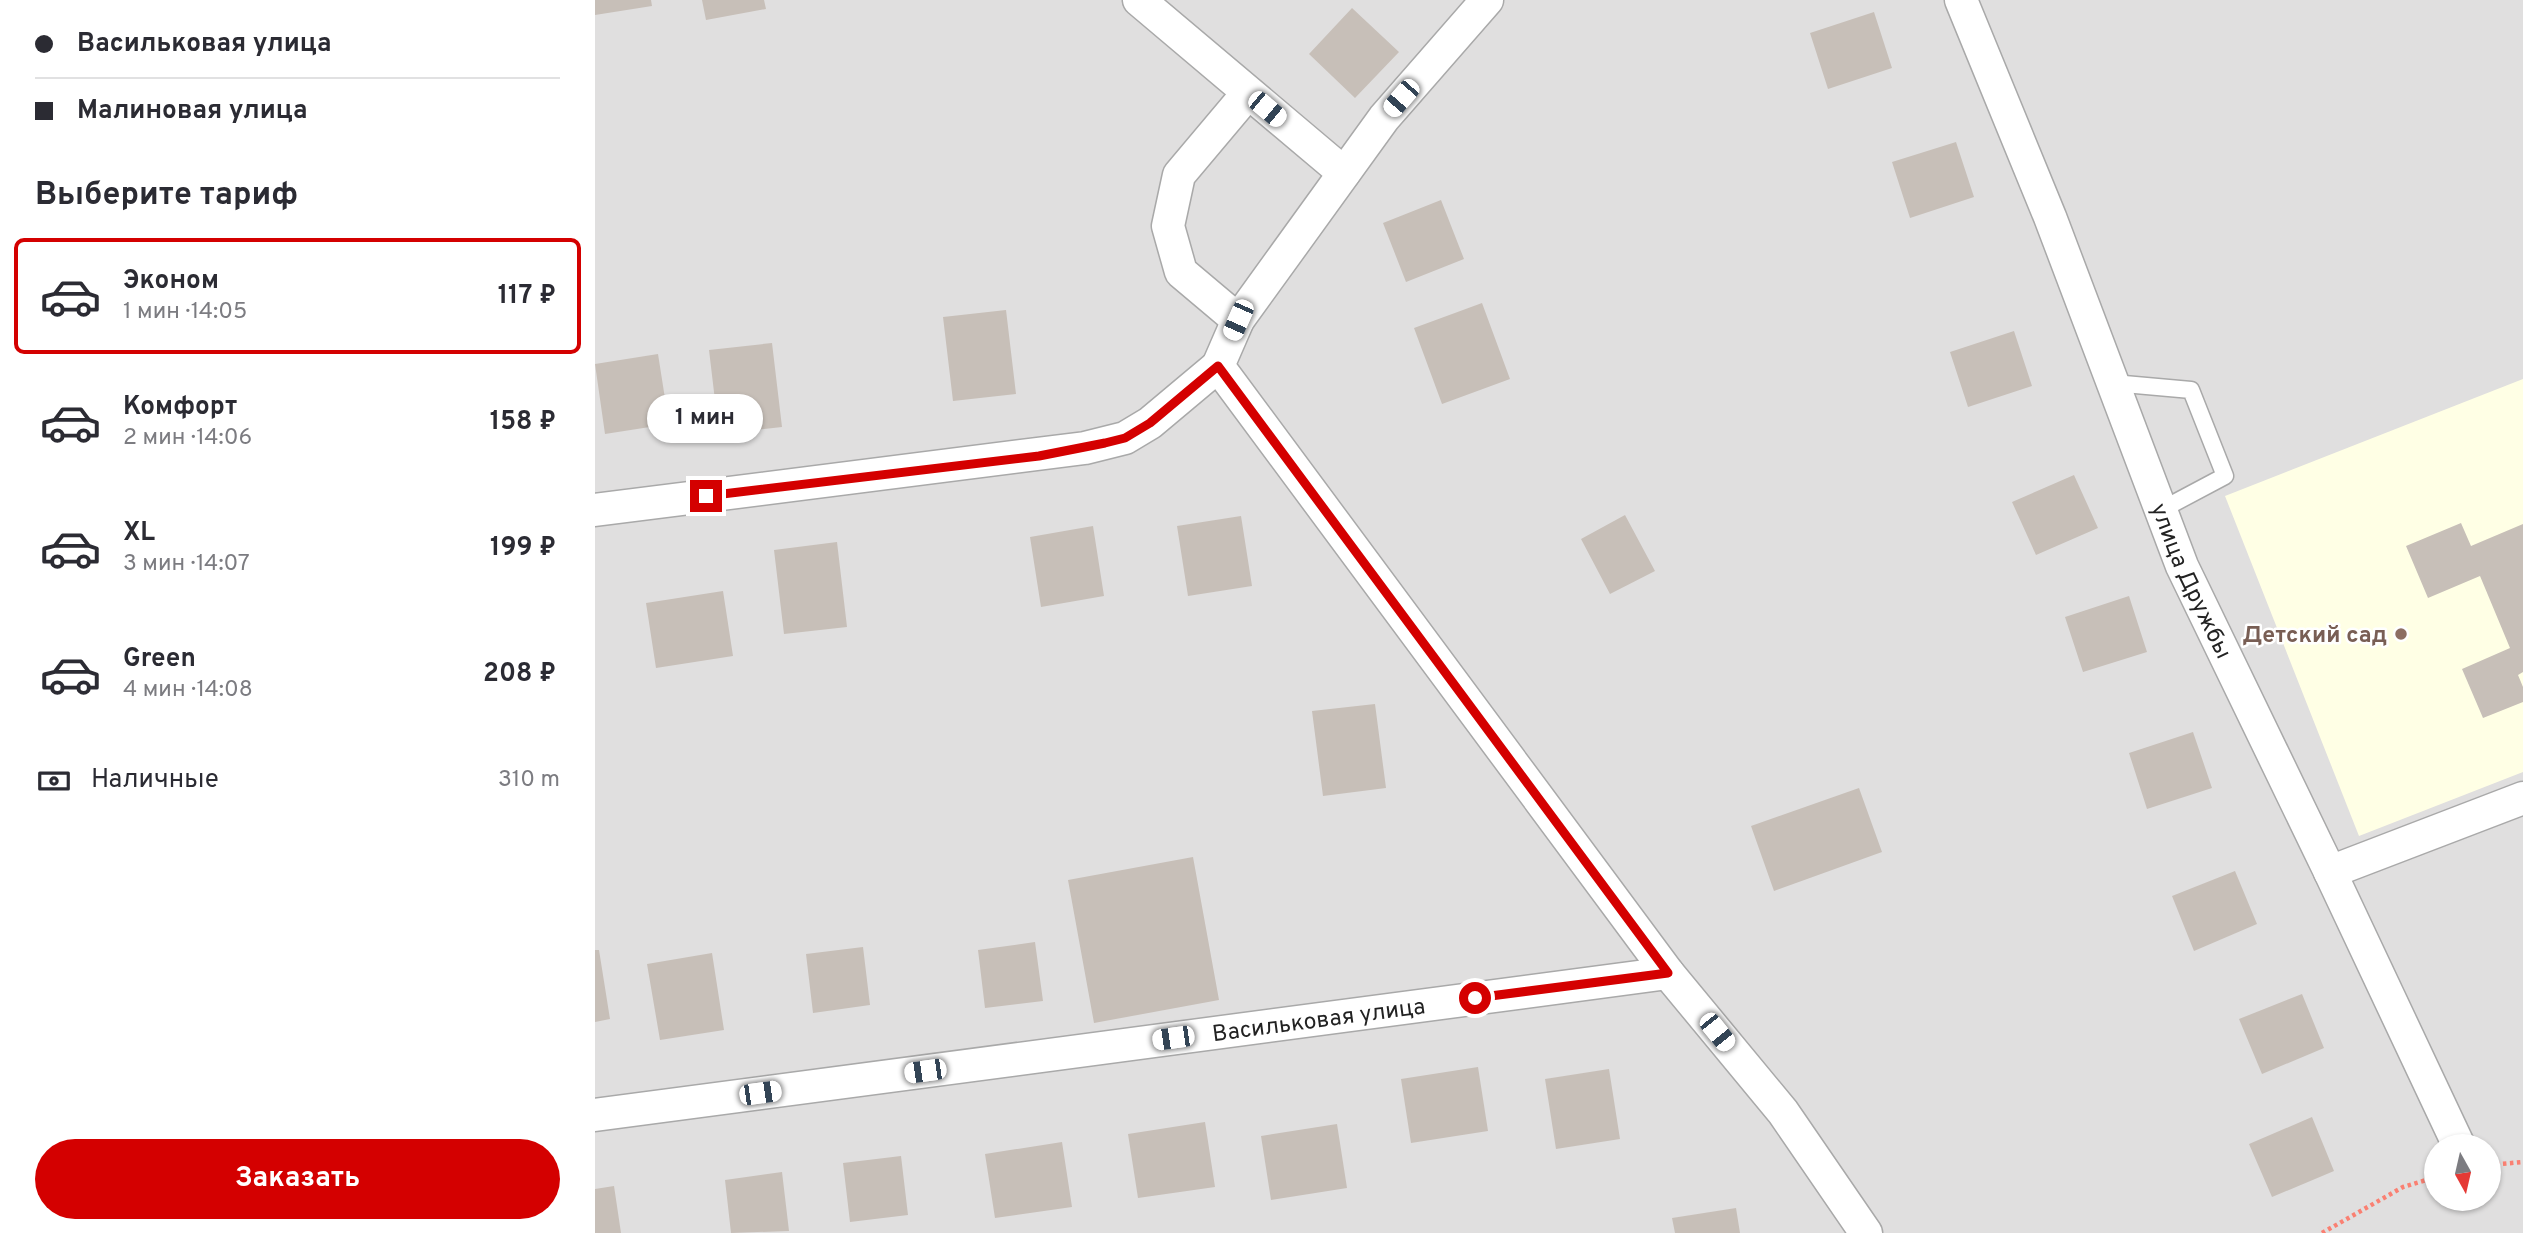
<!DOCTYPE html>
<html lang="ru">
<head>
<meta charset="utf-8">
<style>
	body { margin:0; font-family:Overpass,sans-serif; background:#f2f2f3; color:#2b2b33; height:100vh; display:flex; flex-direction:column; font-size:26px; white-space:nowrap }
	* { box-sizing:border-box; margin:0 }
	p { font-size:23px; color:#7c7c81 }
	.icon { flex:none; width:38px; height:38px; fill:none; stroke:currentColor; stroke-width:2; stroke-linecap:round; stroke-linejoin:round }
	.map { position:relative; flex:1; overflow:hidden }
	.sheet { display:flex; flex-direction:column; background:#fff; width:595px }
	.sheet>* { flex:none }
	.top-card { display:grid; align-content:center; height:154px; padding:0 35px; background:#fff }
	.needle { width:46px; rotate:172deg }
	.tools { position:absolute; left:1829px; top:1134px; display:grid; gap:14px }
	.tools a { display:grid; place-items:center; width:77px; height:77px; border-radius:50%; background:#fff; box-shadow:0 2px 5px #0004; font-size:35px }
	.end { position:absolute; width:32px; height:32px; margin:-16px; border:9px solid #d40000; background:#fff; box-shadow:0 0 0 4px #fff }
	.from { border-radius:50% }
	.bubble { position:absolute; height:49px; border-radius:24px; background:#fff; box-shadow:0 2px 5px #0004; font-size:23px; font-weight:700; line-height:49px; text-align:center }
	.car { position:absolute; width:21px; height:42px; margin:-21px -10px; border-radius:9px; box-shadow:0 0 5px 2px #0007; background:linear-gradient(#fff 24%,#345 0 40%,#fff 0 76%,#345 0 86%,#fff 0) }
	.top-card b { display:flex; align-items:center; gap:24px; height:66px; font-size:26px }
	.top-card b+b { border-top:2px solid #e1e1e2 }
	.top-card i { width:18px; height:18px; background:#2b2b33 }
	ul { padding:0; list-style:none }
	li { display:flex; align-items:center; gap:21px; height:116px; margin:0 14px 10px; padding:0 21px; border:4px solid transparent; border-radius:10px }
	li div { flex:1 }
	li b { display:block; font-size:26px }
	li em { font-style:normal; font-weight:700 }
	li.on { border-color:#d40000 }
	li>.icon { width:63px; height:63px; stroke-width:1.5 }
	h2 { padding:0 35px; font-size:32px; line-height:84px }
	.pay { display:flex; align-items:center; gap:18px; height:77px; padding:0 35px; font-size:26px }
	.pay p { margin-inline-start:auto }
	.primary-button { display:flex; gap:14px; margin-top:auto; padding:14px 35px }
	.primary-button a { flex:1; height:80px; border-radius:42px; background:#d40000; color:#fff; font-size:28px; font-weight:700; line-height:80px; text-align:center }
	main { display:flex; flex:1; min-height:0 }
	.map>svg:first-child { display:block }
</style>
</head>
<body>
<main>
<section class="sheet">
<div class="top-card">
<b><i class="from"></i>Васильковая улица</b>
<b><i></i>Малиновая улица</b>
</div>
<h2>Выберите тариф</h2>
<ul>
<li class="on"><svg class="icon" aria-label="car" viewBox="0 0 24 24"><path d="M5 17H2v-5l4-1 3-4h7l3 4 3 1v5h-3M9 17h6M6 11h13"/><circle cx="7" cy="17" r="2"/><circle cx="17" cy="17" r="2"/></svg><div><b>Эконом</b><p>1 мин · 14:05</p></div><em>117 ₽</em></li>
<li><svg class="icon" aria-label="car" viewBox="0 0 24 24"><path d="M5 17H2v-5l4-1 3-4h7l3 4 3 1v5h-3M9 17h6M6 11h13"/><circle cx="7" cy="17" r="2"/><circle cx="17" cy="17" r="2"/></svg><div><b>Комфорт</b><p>2 мин · 14:06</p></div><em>158 ₽</em></li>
<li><svg class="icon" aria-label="car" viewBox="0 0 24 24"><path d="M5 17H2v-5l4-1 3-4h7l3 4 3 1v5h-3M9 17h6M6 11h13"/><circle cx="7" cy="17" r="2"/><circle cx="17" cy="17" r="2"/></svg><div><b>XL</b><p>3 мин · 14:07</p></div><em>199 ₽</em></li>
<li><svg class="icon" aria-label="car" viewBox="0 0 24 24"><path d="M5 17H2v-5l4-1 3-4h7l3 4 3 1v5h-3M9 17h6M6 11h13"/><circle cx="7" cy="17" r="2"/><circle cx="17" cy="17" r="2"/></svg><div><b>Green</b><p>4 мин · 14:08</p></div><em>208 ₽</em></li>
</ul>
<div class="pay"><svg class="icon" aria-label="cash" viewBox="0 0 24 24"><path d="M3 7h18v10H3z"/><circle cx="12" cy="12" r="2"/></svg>Наличные<p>310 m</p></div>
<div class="primary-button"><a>Заказать</a></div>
</section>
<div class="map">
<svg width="1928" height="1233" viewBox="0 0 1928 1233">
	<rect width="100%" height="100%" fill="#f2efe9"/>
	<path fill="#e0dfdf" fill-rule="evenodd" d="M 0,0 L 1928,0 L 1928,1233 L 0,1233 ZM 1841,1146 L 1894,1146 L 1894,1199 L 1841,1199 Z"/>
	<path fill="#ffffe5" d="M 1928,379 L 1928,772 L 1764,836 L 1630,496 Z"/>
	<path fill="#c7bfb8" d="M 0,0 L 56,0 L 57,6 L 0,15 Z
		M 107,0 L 169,0 L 171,9 L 111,20 Z
		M 757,8 L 804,52 L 760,98 L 714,54 Z
		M 1279,12 L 1297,68 L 1233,89 L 1215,33 Z
		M 1361,142 L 1379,197 L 1315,218 L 1297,162 Z
		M 846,200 L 869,259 L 811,282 L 788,223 Z
		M 887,303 L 915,379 L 847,404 L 819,328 Z
		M 411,310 L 421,394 L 358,401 L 348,317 Z
		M 1419,331 L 1437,386 L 1373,407 L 1355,352 Z
		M 177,343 L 187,427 L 124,434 L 114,350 Z
		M 63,354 L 74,424 L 10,434 L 0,364 Z
		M 1479,475 L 1503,528 L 1441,555 L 1417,502 Z
		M 1030,515 L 1060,571 L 1015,594 L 986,539 Z
		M 646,516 L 657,586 L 593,596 L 582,526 Z
		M 1866,523 L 1876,546 L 1928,524 L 1928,672 L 1923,675 L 1928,687 L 1928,702 L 1888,718 L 1867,669 L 1915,648 L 1885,576 L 1833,598 L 1811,546 Z
		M 498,526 L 509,596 L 446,607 L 435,537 Z
		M 242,542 L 252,627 L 189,634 L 179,550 Z
		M 128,591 L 138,656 L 61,668 L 51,603 Z
		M 1534,596 L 1552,652 L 1488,672 L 1470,617 Z
		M 780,704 L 791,788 L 728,796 L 717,711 Z
		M 1598,732 L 1617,788 L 1552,809 L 1534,753 Z
		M 1264,788 L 1287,852 L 1179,891 L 1156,826 Z
		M 598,857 L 624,1000 L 499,1023 L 473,880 Z
		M 1640,871 L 1662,924 L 1599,951 L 1577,896 Z
		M 440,942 L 448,1001 L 390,1008 L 383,950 Z
		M 268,947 L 275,1005 L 218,1013 L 211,954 Z
		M 0,950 L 4,950 L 15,1019 L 0,1022 Z
		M 117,953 L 129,1030 L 65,1040 L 52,964 Z
		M 1707,994 L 1729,1048 L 1667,1074 L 1644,1019 Z
		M 883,1067 L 893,1131 L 816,1143 L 806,1079 Z
		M 1014,1069 L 1025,1139 L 961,1149 L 950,1079 Z
		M 1717,1117 L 1739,1171 L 1677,1197 L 1654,1144 Z
		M 610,1122 L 620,1187 L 543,1198 L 533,1134 Z
		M 742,1124 L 752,1188 L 676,1200 L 666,1136 Z
		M 467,1142 L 477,1207 L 400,1218 L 390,1154 Z
		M 306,1156 L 313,1215 L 255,1222 L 248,1163 Z
		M 187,1172 L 194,1231 L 136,1233 L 130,1180 Z
		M 19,1186 L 26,1233 L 0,1233 L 0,1189 Z
		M 1141,1208 L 1145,1233 L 1080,1233 L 1077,1218 Z"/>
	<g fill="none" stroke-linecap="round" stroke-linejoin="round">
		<g stroke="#a9a9a9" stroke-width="19">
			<path id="service" d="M 1518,383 L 1596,390 L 1630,476 L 1566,510"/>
		</g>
		<g stroke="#a9a9a9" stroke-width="35">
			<g id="minor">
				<path d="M 544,0 L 749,173"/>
				<path d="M 892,0 L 789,118 L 643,320 L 623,366 L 1073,973 L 1188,1112 L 1271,1233"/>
				<path id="s1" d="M 1366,0 L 1455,217 L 1587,566 L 1735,872 L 1864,1146"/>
				<path d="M 643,320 L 586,272 L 573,226 L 584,175 L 653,93"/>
				<path d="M 0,510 L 490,448 L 530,438 L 555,423 L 623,366"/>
				<path d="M 1735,872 L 1928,798"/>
				<path id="s2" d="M 0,1115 L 1073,973"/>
			</g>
		</g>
		<path stroke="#fa8072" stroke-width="4.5" stroke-dasharray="3.5 3.5" stroke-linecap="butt" d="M 1894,1165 L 1928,1162
			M 1727,1233 L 1808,1187 L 1841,1177"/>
		<use href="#service" stroke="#fff" stroke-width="16"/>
		<use href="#minor" stroke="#fff" stroke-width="32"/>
	</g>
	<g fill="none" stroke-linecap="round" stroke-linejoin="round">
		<path stroke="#d40000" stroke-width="9" d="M 111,496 L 444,456 L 510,443 L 530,438 L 555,423 L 623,366 L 1073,973 L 880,998"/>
	</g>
	<circle fill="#8d6e63" stroke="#fff" stroke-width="2.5" cx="1806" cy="634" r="7"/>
	<g text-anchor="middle" stroke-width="5" stroke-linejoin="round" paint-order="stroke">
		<g font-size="23" fill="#222" stroke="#fff">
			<text dy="8" stroke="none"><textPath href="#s1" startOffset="625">улица Дружбы</textPath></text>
			<text dy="8" stroke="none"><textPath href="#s2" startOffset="730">Васильковая улица</textPath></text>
		</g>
		<g font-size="23" font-weight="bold" fill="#785e54" stroke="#fff" text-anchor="end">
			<text x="1792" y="642">Детский сад</text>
		</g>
	</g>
</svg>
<div class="tools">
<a><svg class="needle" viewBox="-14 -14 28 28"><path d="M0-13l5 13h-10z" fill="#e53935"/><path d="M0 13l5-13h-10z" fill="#7c7c81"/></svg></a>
</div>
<i class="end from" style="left:880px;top:998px"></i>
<i class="end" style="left:111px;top:496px"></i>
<div class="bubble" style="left:52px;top:394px;width:116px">1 мин</div>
<i class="car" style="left:806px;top:98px;rotate:221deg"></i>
<i class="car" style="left:672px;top:109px;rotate:130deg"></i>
<i class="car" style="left:643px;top:320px;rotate:204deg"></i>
<i class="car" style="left:1122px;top:1032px;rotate:141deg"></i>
<i class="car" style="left:578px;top:1038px;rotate:262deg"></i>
<i class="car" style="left:330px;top:1071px;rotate:262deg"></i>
<i class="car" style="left:165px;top:1093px;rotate:82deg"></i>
</div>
</main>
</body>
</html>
